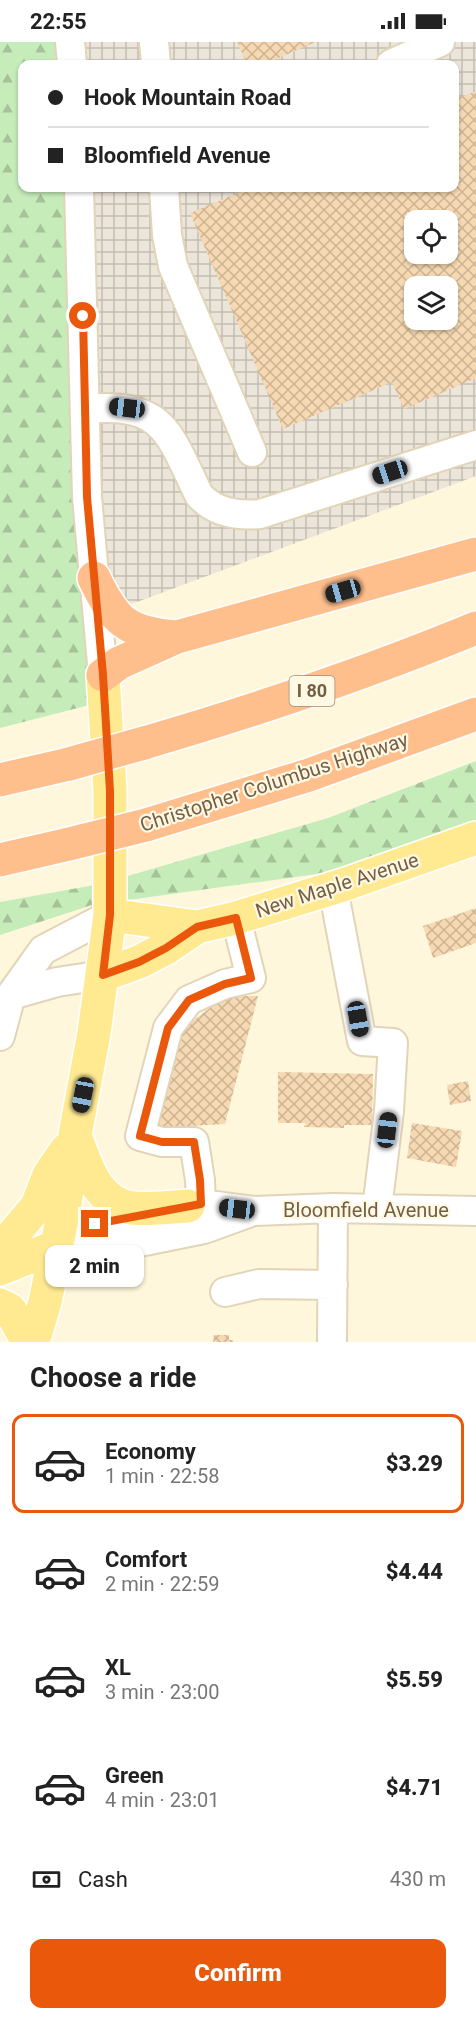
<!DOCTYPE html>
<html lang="en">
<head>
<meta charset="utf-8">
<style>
	body { margin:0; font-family:Roboto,sans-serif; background:#f6f6f6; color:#222; height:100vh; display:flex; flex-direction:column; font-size:22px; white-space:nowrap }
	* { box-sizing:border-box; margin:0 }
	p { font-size:20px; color:#767676 }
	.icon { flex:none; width:33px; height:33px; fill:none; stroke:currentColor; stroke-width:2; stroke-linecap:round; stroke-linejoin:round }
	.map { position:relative; height:1300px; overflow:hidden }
	.details { display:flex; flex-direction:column; background:#fff; flex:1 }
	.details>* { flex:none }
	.guide { position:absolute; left:18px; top:18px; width:441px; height:132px; border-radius:12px; box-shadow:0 2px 4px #0004; display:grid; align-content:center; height:132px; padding:0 30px; background:#fff }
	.buttons { position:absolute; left:404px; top:168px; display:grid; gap:12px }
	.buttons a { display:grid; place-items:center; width:54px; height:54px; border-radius:12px; background:#fff; box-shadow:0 2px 4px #0004; font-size:30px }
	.end { position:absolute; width:27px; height:27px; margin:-14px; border:8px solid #ea580c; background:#fff; box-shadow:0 0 0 3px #fff }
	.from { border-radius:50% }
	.bubble { position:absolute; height:42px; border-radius:12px; background:#fff; box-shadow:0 2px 4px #0004; font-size:20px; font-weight:800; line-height:42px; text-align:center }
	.car { position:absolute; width:18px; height:36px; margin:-18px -9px; border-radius:8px; box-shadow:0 0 4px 2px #0007; background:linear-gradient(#222 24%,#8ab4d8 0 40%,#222 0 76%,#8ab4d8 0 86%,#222 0) }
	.guide b { display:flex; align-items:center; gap:21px; height:57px; font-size:22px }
	.guide b+b { border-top:2px solid #e0e0e0 }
	.guide i { width:15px; height:15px; background:#222 }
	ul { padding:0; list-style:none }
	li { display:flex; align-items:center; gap:18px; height:99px; margin:0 12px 9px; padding:0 18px; border:3px solid transparent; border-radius:12px }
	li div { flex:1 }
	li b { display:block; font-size:22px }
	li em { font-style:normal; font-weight:800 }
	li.on { border-color:#ea580c }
	li>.icon { width:54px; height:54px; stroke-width:1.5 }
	h2 { padding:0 30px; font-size:27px; line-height:72px }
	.pay { display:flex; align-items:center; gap:15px; height:66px; padding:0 30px; font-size:22px }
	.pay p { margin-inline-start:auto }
	.primary-button { display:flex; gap:12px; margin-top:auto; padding:12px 30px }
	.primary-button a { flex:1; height:69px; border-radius:12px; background:#ea580c; color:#fff; font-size:24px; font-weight:800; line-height:69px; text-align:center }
	.status { display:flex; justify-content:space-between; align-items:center; height:42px; padding:0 30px; background:#fff; direction:ltr }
	.status svg { height:16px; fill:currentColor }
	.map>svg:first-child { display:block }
</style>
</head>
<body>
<div class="status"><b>22:55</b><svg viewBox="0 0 49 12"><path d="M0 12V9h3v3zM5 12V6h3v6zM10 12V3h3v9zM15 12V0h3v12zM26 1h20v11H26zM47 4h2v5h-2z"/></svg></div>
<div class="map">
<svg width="476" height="1300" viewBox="0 0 476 1300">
	<defs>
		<pattern id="industrial-grid" width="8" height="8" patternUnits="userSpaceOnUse" patternTransform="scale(1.5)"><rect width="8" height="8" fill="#ebe5da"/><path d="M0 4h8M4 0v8" fill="none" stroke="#c3bdb2"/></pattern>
		<pattern id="forest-firs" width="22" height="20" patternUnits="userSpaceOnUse" patternTransform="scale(1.5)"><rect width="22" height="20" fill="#c6ecba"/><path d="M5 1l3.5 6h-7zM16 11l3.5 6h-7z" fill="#a5c299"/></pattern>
		<pattern id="building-cross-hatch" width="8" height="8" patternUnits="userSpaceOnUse" patternTransform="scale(1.5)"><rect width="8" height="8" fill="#f6d9b2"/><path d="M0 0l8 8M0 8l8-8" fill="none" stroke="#ccb392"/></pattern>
	</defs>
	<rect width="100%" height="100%" fill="#fef7dc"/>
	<path fill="url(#industrial-grid)" fill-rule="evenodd" d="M 75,0 L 476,0 L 476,434 L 102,573 L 81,146 L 454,146 L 454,22 L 76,22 ZM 414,178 L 447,178 L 447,212 L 414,212 ZM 414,244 L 447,244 L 447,278 L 414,278 Z"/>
	<path fill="url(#forest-firs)" d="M 0,0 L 75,0 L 76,22 L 22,22 L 22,146 L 81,146 L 105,659 L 0,686 Z
		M 476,719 L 476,792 L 418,818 L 92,863 L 0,893 L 0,860 L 100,842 L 328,776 Z"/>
	<path fill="url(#building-cross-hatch)" fill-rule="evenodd" d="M 237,0 L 315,0 L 265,22 L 247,22 Z
		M 476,49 L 476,336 L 404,367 L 392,340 L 283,387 L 190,171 L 250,146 L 454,146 L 454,58 ZM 414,178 L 447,178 L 447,212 L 414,212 ZM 414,244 L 447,244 L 447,278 L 414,278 Z
		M 476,866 L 476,901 L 433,916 L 423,884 Z
		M 221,954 L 258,954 L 225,1082 L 155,1086 L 180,989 L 220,958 Z
		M 278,1030 L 373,1032 L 372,1083 L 344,1083 L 344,1086 L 304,1085 L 306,1081 L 278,1081 Z
		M 468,1039 L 471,1059 L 450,1063 L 447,1043 Z
		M 412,1081 L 462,1089 L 456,1125 L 407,1116 Z
		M 214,1293 L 229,1293 L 229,1298 L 233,1298 L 233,1300 L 213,1300 Z"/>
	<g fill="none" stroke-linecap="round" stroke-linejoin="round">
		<g stroke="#e2d4b8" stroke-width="32">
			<path id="minor" d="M 70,0 L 72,22
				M 154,0 L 156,22
				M 391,22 L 440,0
				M 79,146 L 87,455 L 103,633
				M 164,146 L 167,193 L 173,224 L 252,410
				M 85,367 C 164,360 168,389 199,453 C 215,471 237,474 260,472 L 476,403
				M 333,846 L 362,999 L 393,1001 L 389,1069 L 377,1167
				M 11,953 L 57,940 L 103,933
				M 0,994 L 11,953 L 43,908 L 110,873
				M 201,1162 L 200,1138 L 194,1100 L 162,1100 L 140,1094 L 168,986 L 189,958 L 225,942 L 251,936 L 236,876
				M 57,1204 L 95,1182 L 201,1162 L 255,1169 L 333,1166 L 476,1169
				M 57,1204 L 95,1209 L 204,1187 L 248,1171
				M 225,1250 L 259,1242 L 333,1243
				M 332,1300 L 333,1166"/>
		</g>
		<g stroke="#fff" stroke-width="36">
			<path id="major" d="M 110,873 L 197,885
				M 103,933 L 139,920 L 166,906 L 197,885 L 236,876 L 346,842 L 476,796
				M 76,1096 C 87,1125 96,1160 132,1166 C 149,1168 170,1165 188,1164
				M 0,1204 L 11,1195 L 37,1164 L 49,1133 L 66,1108
				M 0,1227 L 57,1204
				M 0,1263 L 10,1268 L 28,1300
				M 33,1300 L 45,1260 L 64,1168 L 75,1093 L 94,991 L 110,873 L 110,749 L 103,633"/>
		</g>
		<g stroke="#fff" stroke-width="36">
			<path id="highway" d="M 94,536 C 115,580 127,591 177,595
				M 103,633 L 119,621 L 177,595 L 476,512
				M 144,701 C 257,668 367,631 476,586
				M 0,738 L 69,722
				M 146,783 L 309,733 L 476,672
				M 0,818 L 69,802"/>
		</g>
		<use href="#minor" stroke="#fff" stroke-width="28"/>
		<use href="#major" stroke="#ffea92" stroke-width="33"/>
		<use href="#highway" stroke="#ffbf8d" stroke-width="33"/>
		<g stroke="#fff" stroke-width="36" stroke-linecap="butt">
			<path id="highway-bridge" d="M 69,722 L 144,701
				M 69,802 L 146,783"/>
		</g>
		<use href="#highway-bridge" stroke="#ffbf8d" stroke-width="33"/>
	</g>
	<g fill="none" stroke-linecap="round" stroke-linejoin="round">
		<path stroke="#ea580c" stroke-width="8" d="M 83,274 L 87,455 L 103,633 L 110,749 L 110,873 L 103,933 L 139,920 L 166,906 L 197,885 L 236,876 L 251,936 L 225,942 L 189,958 L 168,986 L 140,1094 L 162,1100 L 194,1100 L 200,1138 L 201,1162 L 95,1182"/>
	</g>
	<g text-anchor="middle" stroke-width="4.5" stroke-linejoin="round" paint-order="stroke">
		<rect fill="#fff9e4" stroke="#9e8c74" stroke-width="1.5" x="289.5" y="634" width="45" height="30" rx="4.5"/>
		<g font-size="18" font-weight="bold" fill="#755e44">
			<text x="312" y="655">I 80</text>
		</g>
		<g font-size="20" fill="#755e44" stroke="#fff9e4">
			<text transform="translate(274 740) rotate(-18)" y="7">Christopher Columbus Highway</text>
			<text transform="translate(337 843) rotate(-18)" y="7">New Maple Avenue</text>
			<text x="366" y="1175">Bloomfield Avenue</text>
		</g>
	</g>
</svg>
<div class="buttons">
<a><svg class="icon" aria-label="locate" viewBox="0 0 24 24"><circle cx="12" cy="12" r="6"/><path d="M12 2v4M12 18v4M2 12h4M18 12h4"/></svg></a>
<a><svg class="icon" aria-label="layers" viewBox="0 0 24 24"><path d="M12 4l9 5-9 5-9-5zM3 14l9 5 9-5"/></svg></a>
</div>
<i class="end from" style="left:83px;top:274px"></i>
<i class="end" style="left:95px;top:1182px"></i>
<div class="bubble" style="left:45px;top:1203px;width:99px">2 min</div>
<i class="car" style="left:127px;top:366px;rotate:277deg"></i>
<i class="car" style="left:390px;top:430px;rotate:252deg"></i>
<i class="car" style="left:343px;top:549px;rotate:254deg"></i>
<i class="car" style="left:358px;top:977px;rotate:170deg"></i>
<i class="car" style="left:83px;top:1053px;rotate:191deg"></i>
<i class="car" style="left:387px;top:1088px;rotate:7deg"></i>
<i class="car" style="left:237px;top:1167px;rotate:277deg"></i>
<div class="guide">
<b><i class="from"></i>Hook Mountain Road</b>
<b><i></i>Bloomfield Avenue</b>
</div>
</div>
<section class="details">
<h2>Choose a ride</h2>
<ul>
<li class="on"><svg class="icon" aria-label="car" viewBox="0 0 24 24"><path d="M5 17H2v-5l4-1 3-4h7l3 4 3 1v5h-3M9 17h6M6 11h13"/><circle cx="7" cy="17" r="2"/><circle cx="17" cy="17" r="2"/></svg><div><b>Economy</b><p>1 min · 22:58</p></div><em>$3.29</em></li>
<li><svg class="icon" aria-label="car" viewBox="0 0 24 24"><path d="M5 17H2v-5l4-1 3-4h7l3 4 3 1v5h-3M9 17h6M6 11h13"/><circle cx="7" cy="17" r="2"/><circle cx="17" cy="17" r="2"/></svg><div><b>Comfort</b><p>2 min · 22:59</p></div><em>$4.44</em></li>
<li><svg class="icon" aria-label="car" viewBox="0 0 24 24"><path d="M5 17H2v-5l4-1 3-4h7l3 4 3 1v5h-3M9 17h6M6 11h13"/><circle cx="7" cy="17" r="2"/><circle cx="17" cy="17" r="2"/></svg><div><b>XL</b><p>3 min · 23:00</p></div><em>$5.59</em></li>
<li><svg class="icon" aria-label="car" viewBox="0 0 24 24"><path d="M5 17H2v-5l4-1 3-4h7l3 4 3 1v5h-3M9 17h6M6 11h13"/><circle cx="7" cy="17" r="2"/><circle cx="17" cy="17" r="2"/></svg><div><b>Green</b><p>4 min · 23:01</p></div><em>$4.71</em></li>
</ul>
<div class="pay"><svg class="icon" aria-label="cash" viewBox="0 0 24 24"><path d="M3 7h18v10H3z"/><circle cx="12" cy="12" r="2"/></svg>Cash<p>430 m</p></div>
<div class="primary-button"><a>Confirm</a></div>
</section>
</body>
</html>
